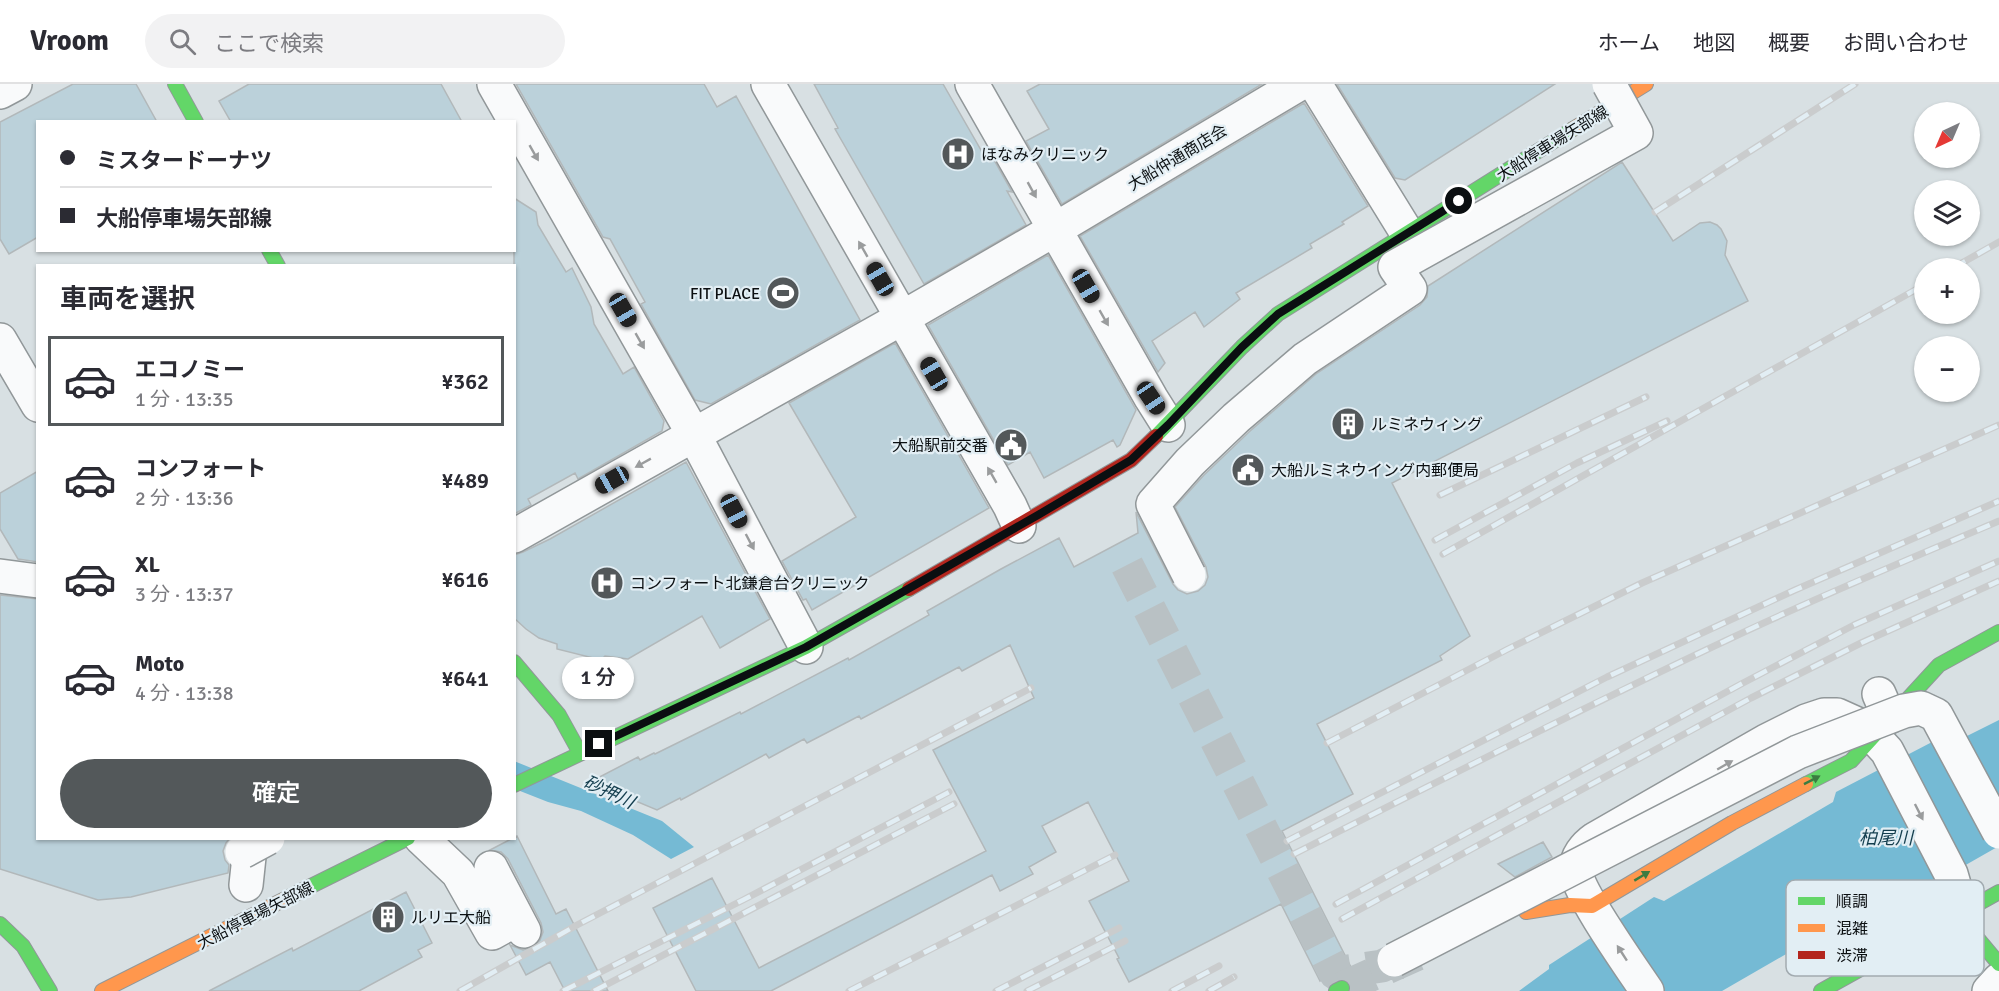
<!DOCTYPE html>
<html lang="ja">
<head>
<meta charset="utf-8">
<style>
	body { margin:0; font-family:Signika,"Noto Sans JP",sans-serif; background:#f2f2f3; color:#2b2b33; height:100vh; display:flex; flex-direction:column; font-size:22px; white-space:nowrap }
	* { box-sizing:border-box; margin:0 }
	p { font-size:20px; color:#7c7c81 }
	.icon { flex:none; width:33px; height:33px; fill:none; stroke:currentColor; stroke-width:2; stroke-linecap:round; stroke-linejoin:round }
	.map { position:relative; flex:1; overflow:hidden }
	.panel { position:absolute; left:36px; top:180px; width:480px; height:576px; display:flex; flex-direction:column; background:#fff; border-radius:0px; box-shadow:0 2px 4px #0004 }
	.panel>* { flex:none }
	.hud { position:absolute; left:36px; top:36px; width:480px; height:132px; border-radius:0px; box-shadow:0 2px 4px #0004; display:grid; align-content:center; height:132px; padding:0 24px; background:#fff }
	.needle { width:39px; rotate:224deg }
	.tools { position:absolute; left:1914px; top:18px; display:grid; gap:12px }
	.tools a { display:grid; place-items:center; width:66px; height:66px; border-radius:50%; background:#fff; box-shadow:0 2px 4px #0004; font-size:30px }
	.end { position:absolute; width:27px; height:27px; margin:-14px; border:8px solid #0b0f11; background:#fff; box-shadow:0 0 0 3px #fff }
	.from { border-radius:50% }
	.bubble { position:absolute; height:42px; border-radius:21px; background:#fff; box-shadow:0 2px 4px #0004; font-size:20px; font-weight:600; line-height:42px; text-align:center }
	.car { position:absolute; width:18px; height:36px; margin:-18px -9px; border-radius:8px; box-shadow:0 0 4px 2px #0007; background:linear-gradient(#222 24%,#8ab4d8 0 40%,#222 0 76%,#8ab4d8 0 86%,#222 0) }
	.hud b { display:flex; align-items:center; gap:21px; height:57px; font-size:22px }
	.hud b+b { border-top:2px solid #e1e1e2 }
	.hud i { width:15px; height:15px; background:#2b2b33 }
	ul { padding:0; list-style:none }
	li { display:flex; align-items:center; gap:18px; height:90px; margin:0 12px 9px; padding:0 12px; border:3px solid transparent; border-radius:0px }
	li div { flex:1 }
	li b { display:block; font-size:22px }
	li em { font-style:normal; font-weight:600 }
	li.current { border-color:#53585a }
	li>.icon { width:54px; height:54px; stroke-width:1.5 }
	h2 { padding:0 24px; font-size:27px; line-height:72px }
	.primary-button { display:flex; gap:12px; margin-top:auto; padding:12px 24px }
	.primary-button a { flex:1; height:69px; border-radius:36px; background:#53585a; color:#fff; font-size:24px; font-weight:600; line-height:69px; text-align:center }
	header { display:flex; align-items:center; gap:36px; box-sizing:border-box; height:84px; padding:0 30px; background:#fff; border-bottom:2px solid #e1e1e2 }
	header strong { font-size:28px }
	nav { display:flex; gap:33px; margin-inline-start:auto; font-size:21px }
	.search { width:420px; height:54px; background:#f2f2f3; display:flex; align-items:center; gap:15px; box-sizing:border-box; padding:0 21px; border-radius:33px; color:#7c7c81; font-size:22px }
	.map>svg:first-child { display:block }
</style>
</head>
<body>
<header>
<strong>Vroom</strong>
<div class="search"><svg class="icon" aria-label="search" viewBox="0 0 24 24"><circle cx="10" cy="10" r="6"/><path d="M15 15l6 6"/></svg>ここで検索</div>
<nav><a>ホーム</a><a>地図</a><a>概要</a><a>お問い合わせ</a></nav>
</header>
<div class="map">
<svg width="1999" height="907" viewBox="0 0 1999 907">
	<rect width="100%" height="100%" fill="#d8e0e3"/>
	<path fill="#75bad4" d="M 1999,636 L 1999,762 L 1892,823 L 1878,817 L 1722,907 L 1519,907 L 1549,885 L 1549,881 L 1654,813 L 1664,817 L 1833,718 L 1836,708 L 1934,657 L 1945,663 Z
		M 514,677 L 662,737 L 694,763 L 671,775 L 633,751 L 581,727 L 548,718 L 515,705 Z"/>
	<path fill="#bbd1da" stroke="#b2b8ba" stroke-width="1.5" d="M 73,0 L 136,0 L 157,38 L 38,38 L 38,153 L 9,170 L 0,155 L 0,38 Z
		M 249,0 L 441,0 L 462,38 L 231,38 L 219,17 Z
		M 516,0 L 704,0 L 717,23 L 736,12 L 860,236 L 711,320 L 695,316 L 641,220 L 645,218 L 610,155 L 603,153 Z
		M 814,0 L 943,0 L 985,73 L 987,72 L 990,78 L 994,76 L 1012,108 L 1007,107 L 1026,141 L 924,200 L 835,45 L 838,44 Z
		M 1040,0 L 1262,0 L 1062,120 L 1026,57 L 1049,45 L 1027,7 Z
		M 1337,0 L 1555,0 L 1405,96 L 1395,94 Z
		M 1304,19 L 1368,122 L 1342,138 L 1344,140 L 1310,160 L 1312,164 L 1236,209 L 1240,215 L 1204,243 L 1195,228 L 1152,257 L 1165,279 L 1158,288 L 1080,152 Z
		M 1622,78 L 1673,157 L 1700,139 L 1710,138 L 1717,141 L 1721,145 L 1727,157 L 1725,171 L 1748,217 L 1392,399 L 1470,552 L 1440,572 L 1442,576 L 1317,640 L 1353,710 L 1282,747 L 1353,887 L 1375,875 L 1377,884 L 1383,891 L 1393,895 L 1403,893 L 1403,894 L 1359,898 L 1353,889 L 1343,885 L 1328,890 L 1320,897 L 1281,820 L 1129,898 L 1117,875 L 1119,874 L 1089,817 L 1129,797 L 1088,718 L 1042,742 L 1056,768 L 1029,783 L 1033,790 L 1000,807 L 992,791 L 771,907 L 696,907 L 653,824 L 712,794 L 759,884 L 986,767 L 933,666 L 1034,614 L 1010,561 L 962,587 L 959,583 L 861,635 L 859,632 L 807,659 L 804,655 L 769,674 L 766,670 L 681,716 L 680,714 L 657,726 L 590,698 L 638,673 L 640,676 L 654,669 L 655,670 L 740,628 L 741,630 L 848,574 L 849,576 L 929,531 L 927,527 L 1001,485 L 1059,454 L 1074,483 L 1138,449 L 1136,428 L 1173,500 L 1178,506 L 1187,510 L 1198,507 L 1205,501 L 1208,493 L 1206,483 L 1175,423 L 1204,391 L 1249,348 L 1316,290 L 1420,221 L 1427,213 L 1428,202 Z
		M 514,114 L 536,128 L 538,141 L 566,188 L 572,184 L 591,223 L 594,240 L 623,290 L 634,283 L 664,337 L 662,347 L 578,395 L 575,389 L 528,415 L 531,421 L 514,430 Z
		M 1048,171 L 1136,326 L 1120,361 L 1117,363 L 1113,356 L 1044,394 L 1030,368 L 1008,381 L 928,241 Z
		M 895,259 L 989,424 L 812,526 L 806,515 L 803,516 L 782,477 L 856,433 L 789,319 Z
		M 686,378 L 770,535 L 720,564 L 702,532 L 628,575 L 605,572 L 601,576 L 557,565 L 557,560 L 539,554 L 526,545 L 514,534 L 514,471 L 523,468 L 550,455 Z
		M 38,387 L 38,478 L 18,475 L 0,445 L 0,409 Z
		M 0,511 L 38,515 L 38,754 L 230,754 L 226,759 L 223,767 L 225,776 L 229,781 L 228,789 L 131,813 L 98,816 L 0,785 Z
		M 517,752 L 556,830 L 566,825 L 608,907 L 565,907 L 550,878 L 526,891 L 510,861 L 523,866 L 533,863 L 540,856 L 543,848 L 541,839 L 508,775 L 501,768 L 490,766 Z
		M 1543,758 L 1552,773 L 1515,793 L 1498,780 Z
		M 406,808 L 432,859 L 418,866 L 422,873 L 359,907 L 209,907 L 292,864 L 293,867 Z"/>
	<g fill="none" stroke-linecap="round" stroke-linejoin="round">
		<path stroke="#b9c1c4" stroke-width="33" stroke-dasharray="33 16" stroke-linecap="butt" d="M 1127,481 L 1335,889 L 1382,882 L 1394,876"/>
		<path stroke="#b9c1c4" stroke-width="33" stroke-dasharray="33 16" stroke-linecap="butt" d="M 1342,904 L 1422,868"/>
		<g stroke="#919799" stroke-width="36">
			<path id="street" d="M 494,0 L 694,351 L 806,563
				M 768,0 L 1010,422 L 1019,442
				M 972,0 L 1151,314 L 1168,341
				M 1315,0 L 1407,149
				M 0,8 L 15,0
				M 0,256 L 38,321
				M 514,452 L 902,234 L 1054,146 L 1299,0
				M 0,492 L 38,497
				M 1879,610 L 1889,633
				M 421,754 L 458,789 L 492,849 L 510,839
				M 491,784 L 524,847
				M 246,801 L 251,754
				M 1647,907 C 1633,886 1576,806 1576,786 C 1576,773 1585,762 1595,755 L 1766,657 L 1806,637 L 1824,631 L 1837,631 L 1857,640 L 1874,653 L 1887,667 L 1951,790 L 1962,828
				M 1989,907 L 1999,896"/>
		</g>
		<g stroke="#919799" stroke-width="16">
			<path id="fast" d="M 175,0 L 196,38
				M 269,166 L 278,182
				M 1156,352 L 1242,263 L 1278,230 L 1573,45
				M 514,578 L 559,631 L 580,669
				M 1806,700 L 1851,677 L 1939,581 L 1999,548
				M 514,701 L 806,563 L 909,505
				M 299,808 L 408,754
				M 1962,828 L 1978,855 L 1999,880
				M 0,840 L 23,862 L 50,907
				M 1336,907 L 1342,904
				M 1821,907 L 1999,808"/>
		</g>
		<g stroke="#919799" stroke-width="16">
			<path id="slow" d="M 1573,45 L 1646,0
				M 1526,828 L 1570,821 L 1592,822 L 1732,739 L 1806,700
				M 102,907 L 299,808"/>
		</g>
		<g stroke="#919799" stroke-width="16">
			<path id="jam" d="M 909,505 L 1131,376 L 1156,352"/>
		</g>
		<use href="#street" stroke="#f9fafb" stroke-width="33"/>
		<use href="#fast" stroke="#63d668" stroke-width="14"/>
		<use href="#slow" stroke="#ff974d" stroke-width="14"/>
		<use href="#jam" stroke="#b3261e" stroke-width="14"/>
		<g stroke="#cacccd" stroke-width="7">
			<path id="rail" d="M 1655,128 L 1855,0
				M 1953,184 L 1999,158
				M 1440,411 L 1646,313
				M 1435,456 L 1577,379 L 1667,337
				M 1443,470 L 1924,201
				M 1327,659 L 1506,566 L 1642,499 L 1999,341
				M 1287,757 L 1607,593 L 1795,506 L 1999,417
				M 1294,770 C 1437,698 1580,625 1725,557 C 1815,514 1907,476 1999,437
				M 1336,820 L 1743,599 L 1854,541 L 1999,477
				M 1342,835 L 1751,614 L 1861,559 L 1999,497
				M 460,907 L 577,841 L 1031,604
				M 563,907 L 743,816 L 949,708
				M 594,907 L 954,720
				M 849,907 L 1115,771
				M 996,907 L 1119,844
				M 1027,907 L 1125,857
				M 1172,907 L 1219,882
				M 1209,907 L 1234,893"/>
		</g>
		<use href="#rail" stroke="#e2eef4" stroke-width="4.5" stroke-dasharray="14" stroke-linecap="butt"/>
		<g stroke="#919799" stroke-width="36" stroke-linecap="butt">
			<path id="street-bridge" d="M 1189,491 L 1153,420 L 1190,378 L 1236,334 L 1305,275 L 1410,205 L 1395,183 L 1636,49 L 1609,0
				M 242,768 L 268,754
				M 1394,876 L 1798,668 L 1904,627 L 1921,624 L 1936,631 L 1999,748"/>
		</g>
		<use href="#street-bridge" stroke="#f9fafb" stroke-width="33"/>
	</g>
	<defs><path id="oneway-solid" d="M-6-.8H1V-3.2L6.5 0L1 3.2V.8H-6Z" transform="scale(1.5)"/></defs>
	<g fill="#9a9c9d">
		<use href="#oneway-solid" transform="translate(534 69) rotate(60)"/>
		<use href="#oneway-solid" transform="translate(1032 106) rotate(61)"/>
		<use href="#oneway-solid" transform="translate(863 165) rotate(-120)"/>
		<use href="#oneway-solid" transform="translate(1104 234) rotate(60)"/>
		<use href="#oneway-solid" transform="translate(640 257) rotate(60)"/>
		<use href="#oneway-solid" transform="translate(643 379) rotate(151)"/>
		<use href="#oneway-solid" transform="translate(992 391) rotate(-120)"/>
		<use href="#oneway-solid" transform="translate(750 458) rotate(62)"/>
		<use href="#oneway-solid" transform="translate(1725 681) rotate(-30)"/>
		<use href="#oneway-solid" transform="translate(1919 728) rotate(63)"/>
		<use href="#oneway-solid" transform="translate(1622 869) rotate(-123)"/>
	</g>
	<g fill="#3b7c41">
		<use href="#oneway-solid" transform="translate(1812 696) rotate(-27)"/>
		<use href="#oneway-solid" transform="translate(1642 792) rotate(-31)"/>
	</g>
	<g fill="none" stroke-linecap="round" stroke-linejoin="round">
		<path stroke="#0b0f11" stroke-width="8" d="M 599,660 L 806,563 L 1038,431 L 1131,376 L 1168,341 L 1242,263 L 1278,230 L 1459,117"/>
	</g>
	<defs>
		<g id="hospital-disc" transform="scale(1.725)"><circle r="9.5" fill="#53585a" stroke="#e2eef4"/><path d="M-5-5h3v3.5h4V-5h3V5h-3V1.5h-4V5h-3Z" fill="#fff"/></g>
		<g id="stadium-disc" transform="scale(1.725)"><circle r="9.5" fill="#53585a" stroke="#e2eef4"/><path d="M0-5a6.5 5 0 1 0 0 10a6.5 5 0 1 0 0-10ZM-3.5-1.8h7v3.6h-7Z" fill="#fff"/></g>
		<g id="building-disc" transform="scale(1.725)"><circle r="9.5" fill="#53585a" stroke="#e2eef4"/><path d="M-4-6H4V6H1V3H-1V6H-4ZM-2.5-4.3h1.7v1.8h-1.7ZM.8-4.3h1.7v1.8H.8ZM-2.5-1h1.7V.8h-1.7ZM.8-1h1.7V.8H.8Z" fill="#fff"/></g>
		<g id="civic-disc" transform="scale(1.725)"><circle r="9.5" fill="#53585a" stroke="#e2eef4"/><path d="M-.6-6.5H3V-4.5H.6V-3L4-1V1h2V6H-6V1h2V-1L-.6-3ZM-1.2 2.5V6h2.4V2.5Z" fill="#fff"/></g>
	</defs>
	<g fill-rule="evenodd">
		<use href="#hospital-disc" x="958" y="70"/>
		<use href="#stadium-disc" x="783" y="209"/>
		<use href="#building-disc" x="1348" y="340"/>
		<use href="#civic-disc" x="1011" y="361"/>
		<use href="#civic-disc" x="1248" y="386"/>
		<use href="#hospital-disc" x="607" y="499"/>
		<use href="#building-disc" x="388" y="833"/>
	</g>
	<g text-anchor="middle" stroke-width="4.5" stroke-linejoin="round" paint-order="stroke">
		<g font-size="16" fill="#0b0f11" stroke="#e2eef4">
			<text transform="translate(1552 59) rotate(-32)" y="6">大船停車場矢部線</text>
			<text transform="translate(1177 73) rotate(-31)" y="6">大船仲通商店会</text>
			<text transform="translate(255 831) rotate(-27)" y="6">大船停車場矢部線</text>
		</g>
		<g font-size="16" fill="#0b0f11" stroke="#e2eef4" text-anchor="start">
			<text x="981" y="76">ほなみクリニック</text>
			<text x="760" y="215" text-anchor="end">FIT PLACE</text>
			<text x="1371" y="346">ルミネウィング</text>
			<text x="988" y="367" text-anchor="end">大船駅前交番</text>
			<text x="1271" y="392">大船ルミネウイング内郵便局</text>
			<text x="630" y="505">コンフォート北鎌倉台クリニック</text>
			<text x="411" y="839">ルリエ大船</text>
		</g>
		<g font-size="18" font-style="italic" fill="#143e4e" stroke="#e2eef4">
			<text transform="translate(609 708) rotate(25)" y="6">砂押川</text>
			<text x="1886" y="760">柏尾川</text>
		</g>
	</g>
	<rect x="1786" y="796" width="198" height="96" rx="9" fill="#e2eef4" stroke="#a2abb0" stroke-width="1.5"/>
	<rect x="1798" y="813" width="27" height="8" fill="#63d668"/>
	<rect x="1798" y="840" width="27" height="8" fill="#ff974d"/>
	<rect x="1798" y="867" width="27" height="8" fill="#b3261e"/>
	<g font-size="16" fill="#0b0f11">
		<text x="1836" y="823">順調</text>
		<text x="1836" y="850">混雑</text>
		<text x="1836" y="877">渋滞</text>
	</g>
</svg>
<div class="tools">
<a><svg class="needle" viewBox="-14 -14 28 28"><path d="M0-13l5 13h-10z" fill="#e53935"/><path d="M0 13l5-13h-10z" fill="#7c7c81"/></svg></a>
<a><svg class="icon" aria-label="layers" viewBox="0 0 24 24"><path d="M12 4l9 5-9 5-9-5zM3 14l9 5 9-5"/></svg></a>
<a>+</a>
<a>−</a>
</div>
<i class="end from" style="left:1459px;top:117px"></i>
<i class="end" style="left:599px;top:660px"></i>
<div class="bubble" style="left:562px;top:573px;width:72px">1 分</div>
<i class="car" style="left:880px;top:195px;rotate:330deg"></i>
<i class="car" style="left:1086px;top:202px;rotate:150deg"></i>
<i class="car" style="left:623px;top:226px;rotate:150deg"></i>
<i class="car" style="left:934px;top:290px;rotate:330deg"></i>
<i class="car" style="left:1151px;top:314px;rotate:146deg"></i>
<i class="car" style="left:612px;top:396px;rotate:241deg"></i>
<i class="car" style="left:734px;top:427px;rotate:152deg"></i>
<div class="hud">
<b><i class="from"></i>ミスタードーナツ</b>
<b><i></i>大船停車場矢部線</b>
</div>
<section class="panel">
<h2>車両を選択</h2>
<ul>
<li class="current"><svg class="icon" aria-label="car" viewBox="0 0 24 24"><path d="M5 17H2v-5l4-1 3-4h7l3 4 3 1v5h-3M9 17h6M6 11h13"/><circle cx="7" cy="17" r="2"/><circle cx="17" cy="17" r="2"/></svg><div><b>エコノミー</b><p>1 分 · 13:35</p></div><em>¥362</em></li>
<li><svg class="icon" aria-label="car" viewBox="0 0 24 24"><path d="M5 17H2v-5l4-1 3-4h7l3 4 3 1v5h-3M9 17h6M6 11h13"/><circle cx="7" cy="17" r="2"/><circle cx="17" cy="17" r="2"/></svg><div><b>コンフォート</b><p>2 分 · 13:36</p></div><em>¥489</em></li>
<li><svg class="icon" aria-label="car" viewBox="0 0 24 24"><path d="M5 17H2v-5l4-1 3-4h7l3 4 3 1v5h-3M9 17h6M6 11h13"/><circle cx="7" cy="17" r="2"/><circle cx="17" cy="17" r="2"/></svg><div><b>XL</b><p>3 分 · 13:37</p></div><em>¥616</em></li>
<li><svg class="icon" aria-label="car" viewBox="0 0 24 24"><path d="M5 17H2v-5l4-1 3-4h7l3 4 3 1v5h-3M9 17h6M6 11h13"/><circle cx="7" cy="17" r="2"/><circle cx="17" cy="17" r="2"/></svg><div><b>Moto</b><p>4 分 · 13:38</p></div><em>¥641</em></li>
</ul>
<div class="primary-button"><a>確定</a></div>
</section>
</div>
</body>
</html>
